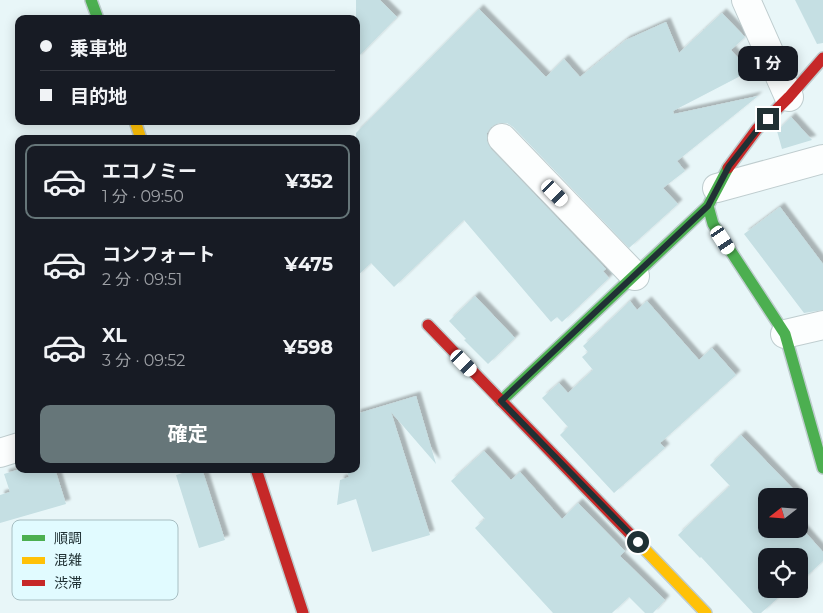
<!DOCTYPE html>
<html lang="ja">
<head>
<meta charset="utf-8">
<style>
	body { margin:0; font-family:Montserrat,"Noto Sans JP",sans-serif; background:#242831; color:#f1f3f6; height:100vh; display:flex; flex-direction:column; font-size:19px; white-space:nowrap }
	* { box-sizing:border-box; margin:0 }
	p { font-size:16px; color:#9ea1a6 }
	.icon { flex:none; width:28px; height:28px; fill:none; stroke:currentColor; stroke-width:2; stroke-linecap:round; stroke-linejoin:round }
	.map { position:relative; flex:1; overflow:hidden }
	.details { position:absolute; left:15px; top:135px; width:345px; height:338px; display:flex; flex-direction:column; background:#171b24; border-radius:10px; box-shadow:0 2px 12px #0003 }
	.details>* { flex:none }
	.top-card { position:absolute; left:15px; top:15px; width:345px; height:110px; border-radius:10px; box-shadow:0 2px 12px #0003; display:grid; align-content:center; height:110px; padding:0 25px; background:#171b24 }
	.needle { width:32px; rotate:253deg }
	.buttons { position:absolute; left:758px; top:488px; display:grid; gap:10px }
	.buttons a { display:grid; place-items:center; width:50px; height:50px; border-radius:10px; background:#171b24; box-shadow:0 2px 12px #0003; font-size:25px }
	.end { position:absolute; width:22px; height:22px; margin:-11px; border:6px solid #203134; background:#fff; box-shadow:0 0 0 2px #fff }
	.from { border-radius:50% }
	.bubble { position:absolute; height:35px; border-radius:10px; background:#171b24; box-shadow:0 2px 12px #0003; font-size:16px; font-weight:700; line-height:35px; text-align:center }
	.car { position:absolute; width:15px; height:30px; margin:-15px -8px; border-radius:6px; box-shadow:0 0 4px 1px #0007; background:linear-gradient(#fff 24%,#345 0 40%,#fff 0 76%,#345 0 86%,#fff 0) }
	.top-card b { display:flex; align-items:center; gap:18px; height:48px; font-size:19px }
	.top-card b+b { border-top:1px solid #363941 }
	.top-card i { width:12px; height:12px; background:#f1f3f6 }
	ul { padding:9px 0 0; list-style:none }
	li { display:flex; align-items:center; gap:15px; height:75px; margin:0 10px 8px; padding:0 15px; border:2px solid transparent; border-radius:10px }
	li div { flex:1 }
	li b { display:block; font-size:19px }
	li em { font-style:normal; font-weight:700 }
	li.active { border-color:#667679 }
	li>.icon { width:45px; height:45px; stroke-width:1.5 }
	.cta { display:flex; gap:10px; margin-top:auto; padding:10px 25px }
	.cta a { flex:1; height:58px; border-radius:10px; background:#667679; color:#fff; font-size:20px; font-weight:700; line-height:58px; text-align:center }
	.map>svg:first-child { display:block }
</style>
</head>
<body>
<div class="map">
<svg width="823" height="613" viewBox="0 0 823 613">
	<defs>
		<filter id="shadow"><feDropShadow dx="4.5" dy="-4.5" stdDeviation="1" flood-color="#0004"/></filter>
	</defs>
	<rect width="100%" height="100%" fill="#e8f6f8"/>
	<path fill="#c5dfe3" filter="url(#shadow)" d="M 356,0 L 380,0 L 397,17 L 356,59 Z
		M 795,0 L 823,0 L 823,43 L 817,44 Z
		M 479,9 L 546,77 L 564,59 L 580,77 L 626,40 L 666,22 L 679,53 L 722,13 L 745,37 L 731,50 L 750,71 L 673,111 L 674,114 L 758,96 L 677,161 L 685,171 L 663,188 L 678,204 L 629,248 L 513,127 L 507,123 L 499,123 L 491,127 L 487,133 L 487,141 L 491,149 L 606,269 L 603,271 L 609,278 L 562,322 L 557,317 L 551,322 L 464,220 L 394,287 L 371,263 L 356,277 L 356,133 Z
		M 791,117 L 812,140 L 782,149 L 777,131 Z
		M 780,207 L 823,264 L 823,310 L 804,313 L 744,234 Z
		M 475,296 L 515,338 L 488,364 L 464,340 L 466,339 L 449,321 Z
		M 630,301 L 637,310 L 647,301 L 699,360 L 712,348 L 736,375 L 660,443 L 665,448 L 614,493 L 560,435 L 568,427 L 542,398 L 559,383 L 568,393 L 593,370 L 582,357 L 588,352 L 583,346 Z
		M 416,396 L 436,464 L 391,412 L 430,535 L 372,552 L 356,499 L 337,505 L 340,480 L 349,477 L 346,469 L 356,469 L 356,414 Z
		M 741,435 L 803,499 L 799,503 L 799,496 L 766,496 L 766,529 L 799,529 L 799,525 L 823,552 L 823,561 L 799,583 L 799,556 L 766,556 L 766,589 L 788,589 L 761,613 L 753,613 L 701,557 L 700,558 L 678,535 L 730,486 L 710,465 Z
		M 484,451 L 511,480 L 520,472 L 562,519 L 578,503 L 625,551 L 620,556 L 665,600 L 653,613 L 645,613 L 629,597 L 612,613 L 553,613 L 475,528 L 485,519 L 451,481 Z
		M 20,469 L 55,469 L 66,504 L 0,523 L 0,495 L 10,492 L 4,474 Z
		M 198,469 L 202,469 L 225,540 L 199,548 L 176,475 Z"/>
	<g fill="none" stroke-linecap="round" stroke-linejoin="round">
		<g stroke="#bfcdcf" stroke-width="30">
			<path id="street" d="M 746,0 L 789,97
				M 502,138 L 635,276
				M 717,188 L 823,159
				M 785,334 L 823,325
				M 0,453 L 19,447"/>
		</g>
		<g stroke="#bfcdcf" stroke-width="14">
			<path id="fast" d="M 91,0 L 98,19
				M 708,206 L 713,224 L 785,334 L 823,468
				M 501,401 L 708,206 L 728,168"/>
		</g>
		<g stroke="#bfcdcf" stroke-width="14">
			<path id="slow" d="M 135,121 L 141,139
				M 633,537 L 706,613"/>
		</g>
		<g stroke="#bfcdcf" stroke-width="14">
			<path id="jam" d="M 728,168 L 757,129 L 789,97 L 823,58
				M 428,325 L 633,537
				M 256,469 L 303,613"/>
		</g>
		<use href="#street" stroke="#fcfefe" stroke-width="28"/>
		<use href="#fast" stroke="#4caf50" stroke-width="11"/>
		<use href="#slow" stroke="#ffc107" stroke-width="11"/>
		<use href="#jam" stroke="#c62828" stroke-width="11"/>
	</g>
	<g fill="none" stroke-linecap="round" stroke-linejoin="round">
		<path stroke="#203134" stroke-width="6" d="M 638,542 L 501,401 L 708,206 L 729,166 L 758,129 L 768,119"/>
	</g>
	<rect x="12" y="520" width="166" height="80" rx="8" fill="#e1fbff" stroke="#a7bec2" stroke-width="1"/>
	<rect x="22" y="535" width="23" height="6" fill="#4caf50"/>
	<rect x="22" y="557" width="23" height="7" fill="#ffc107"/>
	<rect x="22" y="580" width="23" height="6" fill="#c62828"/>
	<g font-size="14" fill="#203134">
		<text x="54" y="543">順調</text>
		<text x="54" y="565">混雑</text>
		<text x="54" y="588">渋滞</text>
	</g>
</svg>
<div class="buttons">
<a><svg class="needle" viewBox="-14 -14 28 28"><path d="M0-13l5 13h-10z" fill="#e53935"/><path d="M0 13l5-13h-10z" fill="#9ea1a6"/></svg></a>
<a><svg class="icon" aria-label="locate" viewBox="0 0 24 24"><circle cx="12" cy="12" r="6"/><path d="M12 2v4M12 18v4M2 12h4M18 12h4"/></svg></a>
</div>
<i class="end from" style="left:638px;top:542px"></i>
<i class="end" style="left:768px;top:119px"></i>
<div class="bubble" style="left:738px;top:46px;width:60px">1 分</div>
<i class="car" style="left:555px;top:193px;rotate:136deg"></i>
<i class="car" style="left:723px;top:240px;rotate:147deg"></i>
<i class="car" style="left:464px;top:363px;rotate:136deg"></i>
<div class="top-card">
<b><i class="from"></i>乗車地</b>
<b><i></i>目的地</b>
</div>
<section class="details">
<ul>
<li class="active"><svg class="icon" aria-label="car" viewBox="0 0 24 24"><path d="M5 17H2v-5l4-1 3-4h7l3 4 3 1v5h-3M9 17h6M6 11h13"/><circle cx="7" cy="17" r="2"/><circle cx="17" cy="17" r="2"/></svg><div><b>エコノミー</b><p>1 分 · 09:50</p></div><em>¥352</em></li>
<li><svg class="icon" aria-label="car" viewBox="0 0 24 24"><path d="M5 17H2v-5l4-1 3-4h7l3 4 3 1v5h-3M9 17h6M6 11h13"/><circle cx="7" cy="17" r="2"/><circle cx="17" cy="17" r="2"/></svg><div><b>コンフォート</b><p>2 分 · 09:51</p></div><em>¥475</em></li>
<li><svg class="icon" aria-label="car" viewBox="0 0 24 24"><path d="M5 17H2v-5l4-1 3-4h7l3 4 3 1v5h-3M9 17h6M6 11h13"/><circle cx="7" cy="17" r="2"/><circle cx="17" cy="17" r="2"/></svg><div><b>XL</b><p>3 分 · 09:52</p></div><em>¥598</em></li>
</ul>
<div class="cta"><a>確定</a></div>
</section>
</div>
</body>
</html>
